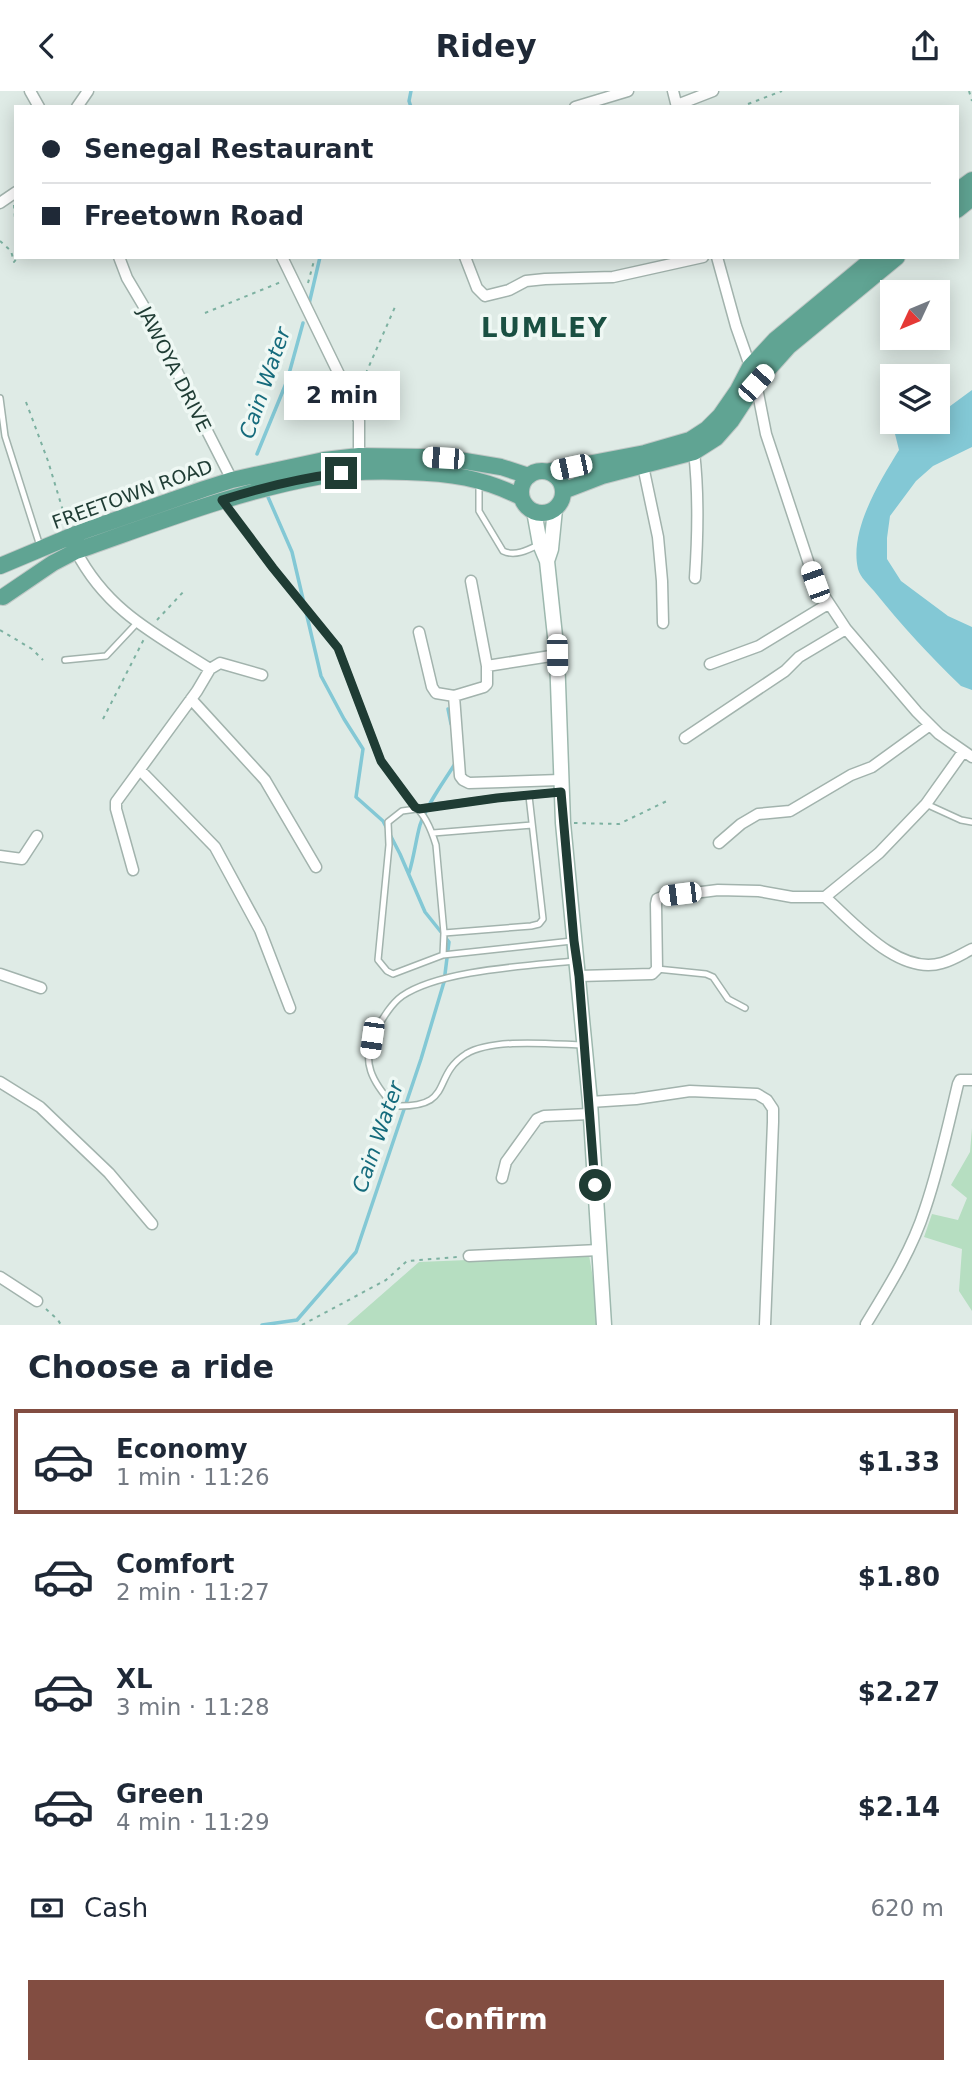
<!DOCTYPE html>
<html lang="en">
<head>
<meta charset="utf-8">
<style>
	body { margin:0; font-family:"DejaVu Sans",sans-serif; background:#f6f6f7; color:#1f2937; height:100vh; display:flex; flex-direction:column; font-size:26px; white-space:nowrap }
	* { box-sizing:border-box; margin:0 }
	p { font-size:23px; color:#747a83 }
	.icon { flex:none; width:38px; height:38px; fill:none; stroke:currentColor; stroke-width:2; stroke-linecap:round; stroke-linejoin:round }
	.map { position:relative; height:1234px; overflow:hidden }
	.details { display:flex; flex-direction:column; background:#fff; flex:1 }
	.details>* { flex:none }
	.hud { position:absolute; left:14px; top:14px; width:945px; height:154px; border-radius:0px; box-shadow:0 4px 18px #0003; display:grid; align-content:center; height:154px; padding:0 28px; background:#fff }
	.needle { width:46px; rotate:226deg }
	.buttons { position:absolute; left:880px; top:189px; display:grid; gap:14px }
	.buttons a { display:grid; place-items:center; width:70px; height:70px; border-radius:0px; background:#fff; box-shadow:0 4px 18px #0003; font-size:35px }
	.end { position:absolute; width:32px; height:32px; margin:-16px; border:9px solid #1f3c34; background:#fff; box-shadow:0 0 0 4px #fff }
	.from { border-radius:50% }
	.bubble { position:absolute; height:49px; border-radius:0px; background:#fff; box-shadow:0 4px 18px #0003; font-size:23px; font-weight:700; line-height:49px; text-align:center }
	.car { position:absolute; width:21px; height:42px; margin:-21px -10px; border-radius:9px; box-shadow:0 0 5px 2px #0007; background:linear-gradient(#fff 24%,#345 0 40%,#fff 0 76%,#345 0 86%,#fff 0) }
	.hud b { display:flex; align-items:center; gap:24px; height:66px; font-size:26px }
	.hud b+b { border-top:2px solid #e0e1e3 }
	.hud i { width:18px; height:18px; background:#1f2937 }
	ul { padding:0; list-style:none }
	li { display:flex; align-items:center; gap:21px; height:105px; margin:0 14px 10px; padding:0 14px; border:4px solid transparent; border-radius:0px }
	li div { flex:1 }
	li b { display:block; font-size:26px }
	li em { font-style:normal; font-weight:700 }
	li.selected { border-color:#824d41 }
	li>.icon { width:63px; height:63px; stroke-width:1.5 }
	h2 { padding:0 28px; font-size:32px; line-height:84px }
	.pay { display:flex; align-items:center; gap:18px; height:77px; padding:0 28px; font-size:26px }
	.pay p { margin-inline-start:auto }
	.action { display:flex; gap:14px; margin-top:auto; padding:14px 28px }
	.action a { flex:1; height:80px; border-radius:0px; background:#824d41; color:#fff; font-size:28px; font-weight:700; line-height:80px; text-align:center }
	header { display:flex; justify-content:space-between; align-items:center; height:91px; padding:0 28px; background:#fff; font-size:32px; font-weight:700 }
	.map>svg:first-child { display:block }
</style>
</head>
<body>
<header><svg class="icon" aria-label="back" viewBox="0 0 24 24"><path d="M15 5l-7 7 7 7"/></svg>Ridey<svg class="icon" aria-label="share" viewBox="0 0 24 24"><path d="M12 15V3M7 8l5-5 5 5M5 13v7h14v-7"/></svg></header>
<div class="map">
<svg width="972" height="1234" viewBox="0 0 972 1234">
	<rect width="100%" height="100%" fill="#dfebe6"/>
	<path fill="#b6dec1" d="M 972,1037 L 972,1220 L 959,1200 L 962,1158 L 924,1146 L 932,1123 L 958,1129 L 967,1107 L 951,1094 L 970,1061 Z
		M 589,1164 L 601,1234 L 347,1234 L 419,1171 Z"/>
	<path fill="#83c8d5" d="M 972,299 L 972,356 L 933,375 L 916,390 L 890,425 L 887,447 L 887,468 L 901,490 L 948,525 L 972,536 L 972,599 L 961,595 C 929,564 902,535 874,500 C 869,494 860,486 858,478 C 849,439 880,390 899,359 L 893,335 L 897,331 L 921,331 L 926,335 L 931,331 L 938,331 L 938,324 Z"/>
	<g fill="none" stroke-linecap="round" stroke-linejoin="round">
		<path stroke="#83c8d5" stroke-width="3.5" d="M 411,0 L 409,10 L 411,16
			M 309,213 L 320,166
			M 257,363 L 287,290 L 303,232
			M 448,618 L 451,633
			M 409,782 C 414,766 416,748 420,734 C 428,711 444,691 456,671
			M 262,1234 L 297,1229 L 356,1161 L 421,968 L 444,891 L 449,851 L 425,821 L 400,763 L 383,730 L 356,706 L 363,658 L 344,628 L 321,585 L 292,461 L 268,406"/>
		<g stroke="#a2b3ad" stroke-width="8">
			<path id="service" d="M 0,307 L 5,345 L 40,455
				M 479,394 L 479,420 L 503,460 C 515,466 528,459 540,453
				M 223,412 L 273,477 L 338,557 L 381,670 L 415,716 C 426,724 432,741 436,754 L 444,842 L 443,864
				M 65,569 L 106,565 L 137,532
				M 561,701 L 497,707 L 402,720 L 388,731 L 389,754 L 378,869 L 387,880 L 393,883 L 443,864 L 572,850
				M 926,713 L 961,729 L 972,731
				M 433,742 L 532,734
				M 444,842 L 531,835 L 539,833 L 543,828 L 529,705
				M 574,870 C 527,875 440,879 402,905 C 391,913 383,927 376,939 C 359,970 373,992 394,1015 C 456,1017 430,986 466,963 C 493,947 551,953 583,954
				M 657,878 L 706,883 L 713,886 L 728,908 L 745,917"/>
		</g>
		<g stroke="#a2b3ad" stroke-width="13">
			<path id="minor" d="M 30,0 L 39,16
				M 673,0 L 677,16
				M 677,14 L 713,0
				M 77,16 L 88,0
				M 575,16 L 628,0
				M 0,112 L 16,101
				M 119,166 L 127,187 L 143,214 L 232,389
				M 282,166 L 353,312 L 359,330 L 359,371
				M 465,166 L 477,197 L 485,205 L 509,199 L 526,190 L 545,188 L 613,186 L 703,166
				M 717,166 L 736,235 L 756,292 L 766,343 L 815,491 L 846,538 L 917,621 L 939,643 L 972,666
				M 694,361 C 699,403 698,444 695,487
				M 643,375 L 658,446 L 662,490 L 663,532
				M 76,460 C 107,520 155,543 210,578 L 197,600 L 116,711 L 116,718 L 133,779
				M 471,490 L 487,575 L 557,564
				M 419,541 L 432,596 L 436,602 L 454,605 L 460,685 L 463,689 L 469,692 L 560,689
				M 710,573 L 759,555 L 828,513
				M 210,578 L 220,572 L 262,584
				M 454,605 L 484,596 L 487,593 L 487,575
				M 191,608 L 265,689 L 316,776
				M 685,647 L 785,580 L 799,566 L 846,538
				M 140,679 L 215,756 L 260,839 L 290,917
				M 719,752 L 741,733 L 758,723 L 790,720 L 851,684 L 872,676 L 930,634
				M 0,765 L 22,768 L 37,745
				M 825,806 C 854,832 899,885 942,872 C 953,869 962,863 972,858
				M 0,883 L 41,897
				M 579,885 L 652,883 L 657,878 L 656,813 L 657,808 L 662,806 L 718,799 L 759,800 L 792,806 L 825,806 L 879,762 L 926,713 L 963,661
				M 0,991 L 40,1016 L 109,1082 L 152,1133
				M 590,1011 L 636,1008 L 690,1000 L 757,1003 L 767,1009 L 773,1018 L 773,1031 L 765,1234
				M 502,1087 L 506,1071 L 537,1028 L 544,1025 L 590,1023
				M 469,1165 L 599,1159
				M 0,1186 L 37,1210
				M 866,1233 C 888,1197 912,1159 925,1118 C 939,1077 948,1035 958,993 L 960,989 L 972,989"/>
		</g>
		<g stroke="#9db8ae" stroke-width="17">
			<path id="secondary" d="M 534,420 L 540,453 L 547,470 L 557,564 L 563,732 L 590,1011 L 604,1234
				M 547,470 L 551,458 L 555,418"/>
		</g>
		<g stroke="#c0c8c6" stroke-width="18">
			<path id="primary" d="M 957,100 L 972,89
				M 957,119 L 972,107
				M 550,380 L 645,362 L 690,349 L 707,338 L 720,325 L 738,299 L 750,276 L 775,249 L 875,166
				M521 401a21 21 0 1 1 42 0a21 21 0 1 1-42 0Z
				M 563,400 L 602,385 L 694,361 L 716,347 L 731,330 L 756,292 L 789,255 L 897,166
				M 0,475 L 81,441 L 204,398 L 232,389 L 324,369 L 359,365 L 427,366 L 459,369 L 501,376 L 529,385
				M 3,506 L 53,472 L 76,460 C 157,432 237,400 322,385 C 350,380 379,380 407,381 C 451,382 482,387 521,406"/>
		</g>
		<path stroke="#7db1a1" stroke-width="2" stroke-dasharray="3.5 5" stroke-linecap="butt" d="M 969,0 L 972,10
			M 748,13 L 782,0
			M 14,114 L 16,141
			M 0,150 L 11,160 L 14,171 L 18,166
			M 308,192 L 315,166
			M 205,222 L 281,191
			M 359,298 L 395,216
			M 26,311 L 48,370 L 67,433
			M 157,529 L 185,499
			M 0,539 L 32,558 L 43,569
			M 103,628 L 144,548
			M 574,732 L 619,733 L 669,709
			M 46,1218 L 58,1229 L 61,1234
			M 302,1234 L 386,1189 L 407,1170 L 458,1166"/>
		<use href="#service" stroke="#fff" stroke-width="5"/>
		<use href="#minor" stroke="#fff" stroke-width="10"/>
		<use href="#secondary" stroke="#fff" stroke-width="14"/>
		<use href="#primary" stroke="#60a493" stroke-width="16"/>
	</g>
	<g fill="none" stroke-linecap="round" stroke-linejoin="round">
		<path stroke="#1f3c34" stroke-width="9" d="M 341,382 C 301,387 260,397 222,409 L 273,477 L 338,557 L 381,670 L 415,716 L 419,718 L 497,707 L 561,701 L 574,850 L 579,885 L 595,1094"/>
	</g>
	<g text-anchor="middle" stroke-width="7" stroke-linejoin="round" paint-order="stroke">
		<g font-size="19" fill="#1f3c34" stroke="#eff8f4">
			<text transform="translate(175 278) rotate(63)" y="7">JAWOYA DRIVE</text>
			<text transform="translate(132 403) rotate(-20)" y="7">FREETOWN ROAD</text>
		</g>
		<g font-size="21" font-style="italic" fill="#156b7c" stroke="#eff8f4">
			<text transform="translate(265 292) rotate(-71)" y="7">Cain Water</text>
			<text transform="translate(378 1046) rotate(-71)" y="7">Cain Water</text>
		</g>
		<g font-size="26" font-weight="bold" letter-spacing="2" fill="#1a5042" stroke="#eff8f4">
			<text x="545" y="246">LUMLEY</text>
		</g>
	</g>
</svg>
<div class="buttons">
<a><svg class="needle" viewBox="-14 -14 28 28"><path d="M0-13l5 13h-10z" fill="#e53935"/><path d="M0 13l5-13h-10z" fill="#747a83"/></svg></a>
<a><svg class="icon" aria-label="layers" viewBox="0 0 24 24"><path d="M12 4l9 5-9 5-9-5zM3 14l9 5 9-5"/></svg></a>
</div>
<i class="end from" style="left:595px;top:1094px"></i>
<i class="end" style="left:341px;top:382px"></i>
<div class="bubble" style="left:284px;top:280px;width:116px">2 min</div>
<i class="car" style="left:756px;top:292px;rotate:42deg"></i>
<i class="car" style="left:443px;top:367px;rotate:274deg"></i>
<i class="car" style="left:571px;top:376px;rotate:258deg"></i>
<i class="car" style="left:815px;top:491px;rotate:340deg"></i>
<i class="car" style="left:557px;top:564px;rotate:179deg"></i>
<i class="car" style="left:680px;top:803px;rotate:263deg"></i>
<i class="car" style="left:372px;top:947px;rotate:188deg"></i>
<div class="hud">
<b><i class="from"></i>Senegal Restaurant</b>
<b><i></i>Freetown Road</b>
</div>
</div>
<section class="details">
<h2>Choose a ride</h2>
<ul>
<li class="selected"><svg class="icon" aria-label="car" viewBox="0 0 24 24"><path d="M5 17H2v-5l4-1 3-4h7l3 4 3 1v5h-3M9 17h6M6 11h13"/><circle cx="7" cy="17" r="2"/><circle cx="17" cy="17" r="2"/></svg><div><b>Economy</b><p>1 min · 11:26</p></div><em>$1.33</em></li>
<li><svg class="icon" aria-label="car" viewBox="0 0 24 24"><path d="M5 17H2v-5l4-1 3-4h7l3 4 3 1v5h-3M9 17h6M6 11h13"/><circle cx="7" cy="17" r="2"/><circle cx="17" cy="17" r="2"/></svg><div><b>Comfort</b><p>2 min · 11:27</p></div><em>$1.80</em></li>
<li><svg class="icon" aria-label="car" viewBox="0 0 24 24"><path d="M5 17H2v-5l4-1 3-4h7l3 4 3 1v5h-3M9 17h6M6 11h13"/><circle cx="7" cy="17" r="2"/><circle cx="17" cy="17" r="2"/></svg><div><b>XL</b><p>3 min · 11:28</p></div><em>$2.27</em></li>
<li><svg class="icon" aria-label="car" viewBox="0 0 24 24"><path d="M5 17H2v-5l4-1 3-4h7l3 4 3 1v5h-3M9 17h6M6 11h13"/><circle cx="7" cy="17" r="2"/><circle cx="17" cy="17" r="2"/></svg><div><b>Green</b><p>4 min · 11:29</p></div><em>$2.14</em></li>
</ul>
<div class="pay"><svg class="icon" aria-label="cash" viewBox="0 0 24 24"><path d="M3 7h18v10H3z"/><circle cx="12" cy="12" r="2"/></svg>Cash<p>620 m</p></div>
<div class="action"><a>Confirm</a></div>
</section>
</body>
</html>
